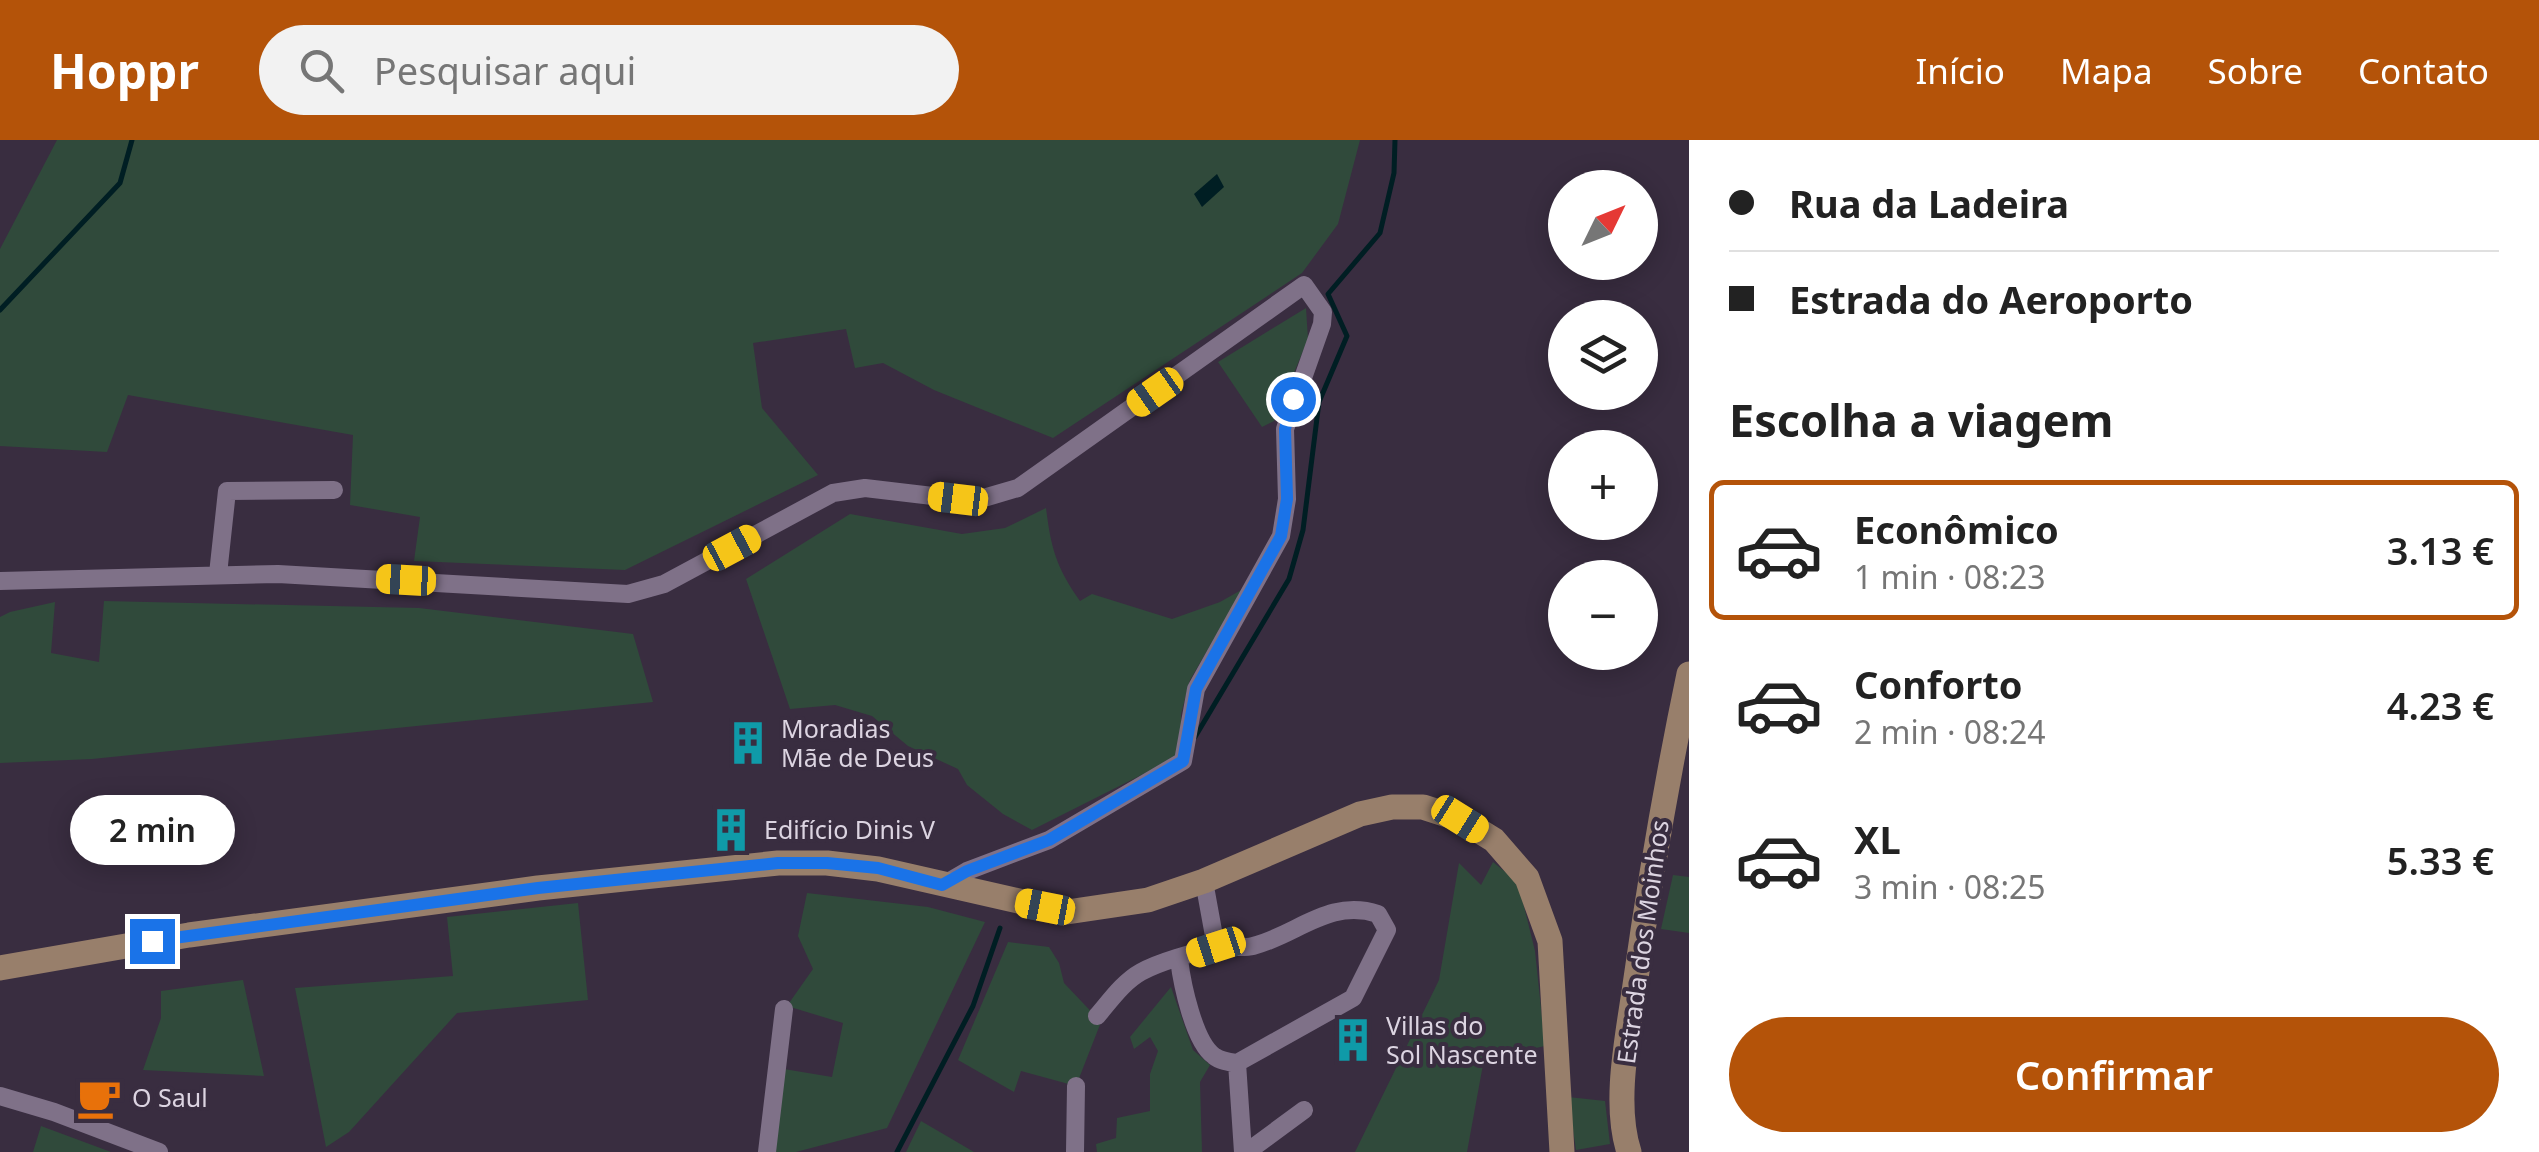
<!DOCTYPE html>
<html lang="pt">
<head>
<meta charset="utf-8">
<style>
	body { margin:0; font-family:"Noto Sans",sans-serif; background:#f2f2f2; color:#222; height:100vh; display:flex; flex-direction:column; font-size:38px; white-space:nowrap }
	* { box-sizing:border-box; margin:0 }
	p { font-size:32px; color:#767676 }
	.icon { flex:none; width:55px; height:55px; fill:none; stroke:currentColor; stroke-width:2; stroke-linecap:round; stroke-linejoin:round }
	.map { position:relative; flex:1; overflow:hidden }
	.details { display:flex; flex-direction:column; background:#fff; width:850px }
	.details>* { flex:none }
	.banner { display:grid; align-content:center; height:220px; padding:0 40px; background:#fff }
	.needle { width:65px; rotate:47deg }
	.buttons { position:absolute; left:1548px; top:30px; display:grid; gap:20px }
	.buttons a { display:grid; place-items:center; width:110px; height:110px; border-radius:50%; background:#fff; box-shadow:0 5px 25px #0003; font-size:50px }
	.end { position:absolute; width:45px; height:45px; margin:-22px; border:12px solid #1a73e8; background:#fff; box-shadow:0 0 0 5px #fff }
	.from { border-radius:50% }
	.bubble { position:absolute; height:70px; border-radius:35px; background:#fff; box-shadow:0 5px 25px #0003; font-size:32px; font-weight:600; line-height:70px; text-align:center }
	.car { position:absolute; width:30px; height:60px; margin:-30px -15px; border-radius:12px; box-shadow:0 0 8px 2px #0007; background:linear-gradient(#f5c518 24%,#345 0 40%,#f5c518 0 76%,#345 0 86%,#f5c518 0) }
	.banner b { display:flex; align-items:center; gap:35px; height:95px; font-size:38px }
	.banner b+b { border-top:2px solid #e0e0e0 }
	.banner i { width:25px; height:25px; background:#222 }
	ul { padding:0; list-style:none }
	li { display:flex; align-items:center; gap:30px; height:140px; margin:0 20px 15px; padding:0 20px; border:5px solid transparent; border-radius:15px }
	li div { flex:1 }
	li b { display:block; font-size:38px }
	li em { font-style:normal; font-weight:600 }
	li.on { border-color:#b45309 }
	li>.icon { width:90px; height:90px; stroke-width:1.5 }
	h2 { padding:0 40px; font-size:45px; line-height:120px }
	.button { display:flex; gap:20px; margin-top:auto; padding:20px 40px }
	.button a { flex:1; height:115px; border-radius:60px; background:#b45309; color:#fff; font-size:40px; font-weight:600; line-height:115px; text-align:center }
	header { display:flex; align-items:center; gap:60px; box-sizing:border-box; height:140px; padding:0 50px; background:#b45309; color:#fff }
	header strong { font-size:48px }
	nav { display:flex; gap:55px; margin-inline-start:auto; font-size:35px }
	.search { width:700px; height:90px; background:#f2f2f2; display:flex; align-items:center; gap:25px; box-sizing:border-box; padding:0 35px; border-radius:55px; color:#767676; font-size:38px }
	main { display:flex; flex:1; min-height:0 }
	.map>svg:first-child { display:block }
</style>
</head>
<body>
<header>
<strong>Hoppr</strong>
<div class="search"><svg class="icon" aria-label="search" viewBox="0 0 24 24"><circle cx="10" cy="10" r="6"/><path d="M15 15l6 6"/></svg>Pesquisar aqui</div>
<nav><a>Início</a><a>Mapa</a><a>Sobre</a><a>Contato</a></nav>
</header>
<main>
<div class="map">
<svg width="1689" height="1012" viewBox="0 0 1689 1012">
	<rect width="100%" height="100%" fill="#392d40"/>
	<path fill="#304a3b" d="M 57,0 L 1360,0 L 1338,84 L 1302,133 L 1053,298 L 934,250 L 883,223 L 855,228 L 846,189 L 753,203 L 762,268 L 818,335 L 625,430 L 414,421 L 420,377 L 350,365 L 353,295 L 128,255 L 107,312 L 0,306 L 0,109 Z
		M 1306,168 L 1308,199 L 1274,281 L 1262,287 L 1218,222 Z
		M 1046,368 C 1051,408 1056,427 1080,461 L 1092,454 L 1172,479 L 1220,462 L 1243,449 L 1190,540 L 1181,574 L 1181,615 L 1032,690 L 1003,674 L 967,645 L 958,629 L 908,606 L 872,576 L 835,565 L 790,569 L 746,439 L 850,374 L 962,394 L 1005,388 Z
		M 104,461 L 419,468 L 633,494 L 653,562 L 92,619 L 0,623 L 0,477 L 10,472 L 55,462 L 51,513 L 99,522 Z
		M 1493,722 L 1518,742 L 1535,811 L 1545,906 L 1484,919 L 1467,1012 L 1355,1012 L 1439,840 L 1459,723 L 1481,745 Z
		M 1673,735 L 1689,737 L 1689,793 L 1661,789 Z
		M 807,753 L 928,767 L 985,782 L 887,988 L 796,1012 L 772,1012 L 784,929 L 832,937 L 843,883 L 787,866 L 813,829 L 798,796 Z
		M 578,763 L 588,860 L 457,873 L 349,992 L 326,1007 L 295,848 L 453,836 L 447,777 Z
		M 1008,802 L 1049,807 L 1059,823 L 1064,843 L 1101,882 L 1076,946 L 1021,931 L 1014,952 L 958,920 Z
		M 243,840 L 264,936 L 143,930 L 161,878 L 161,851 Z
		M 1171,847 L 1193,910 L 1210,925 L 1200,942 L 1202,1012 L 1097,1012 L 1096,1004 L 1116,998 L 1117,978 L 1150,971 L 1150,934 L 1158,911 L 1150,897 L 1134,909 L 1130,897 Z
		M 1568,957 L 1605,961 L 1610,1004 L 1576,1010 Z
		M 921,981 L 974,1012 L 906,1012 Z
		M 41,986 L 111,1012 L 33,1012 Z"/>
	<path fill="#001e23" d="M 1217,34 L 1224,47 L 1202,67 L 1194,54 Z"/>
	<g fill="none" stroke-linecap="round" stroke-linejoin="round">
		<path stroke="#001e23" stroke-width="5" d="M 0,170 L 120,43 L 132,0
			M 1195,597 L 1289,439 L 1303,390 L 1319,262 L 1347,196 L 1328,154 L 1380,93 L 1394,33 L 1395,0
			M 897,1012 L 973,866 L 1000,788"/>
		<path stroke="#7f7188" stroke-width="18" d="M 218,434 L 227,351 L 334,350
			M 0,441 L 278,434 L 628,454 L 664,444 L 833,353 L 865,348 L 958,359 L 987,357 L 1018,348 L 1304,145 L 1323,172 L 1322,184 L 1285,289 L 1287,359 L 1281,396 L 1196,549 L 1183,621 L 1049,700 L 967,731 L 943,745
			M 1204,741 L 1216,807
			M 1097,876 C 1110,861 1123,842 1141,832 C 1159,822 1194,812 1215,808 C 1227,805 1241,809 1253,806 C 1297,795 1329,758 1378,774 L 1387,790 L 1353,858 L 1237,923 C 1229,922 1220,921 1214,916 C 1194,902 1182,844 1179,819
			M 1237,923 L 1243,1012
			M 0,956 L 54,972 L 159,1012
			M 767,1012 L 784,869
			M 1075,1012 L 1076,946
			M 1247,1012 L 1304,970"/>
		<path stroke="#987f6b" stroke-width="25" d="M 0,828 L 189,795 L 538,748 L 778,723 L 827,723 L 878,729 L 1067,772 L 1148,760 L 1204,741 L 1360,674 L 1392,667 L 1423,667 L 1460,679 L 1494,700 L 1527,738 L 1550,801 L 1562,1012
			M 1629,1012 C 1613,963 1628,895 1635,845 C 1650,739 1667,639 1689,534"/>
	</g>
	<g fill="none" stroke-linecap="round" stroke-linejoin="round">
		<path stroke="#1a73e8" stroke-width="12" d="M 152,801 L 538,748 L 778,723 L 827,723 L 878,728 L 942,745 L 967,731 L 1049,700 L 1183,621 L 1196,549 L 1281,396 L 1287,359 L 1285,289 L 1293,259"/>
	</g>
	<defs>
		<g id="building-bare" transform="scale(3.45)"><path d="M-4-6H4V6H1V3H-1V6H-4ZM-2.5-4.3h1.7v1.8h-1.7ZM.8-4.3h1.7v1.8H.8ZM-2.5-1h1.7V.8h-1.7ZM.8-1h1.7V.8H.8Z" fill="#0f9aa8" stroke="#392d40" stroke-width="2.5" paint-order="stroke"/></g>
		<g id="cafe-bare" transform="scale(3.45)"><path d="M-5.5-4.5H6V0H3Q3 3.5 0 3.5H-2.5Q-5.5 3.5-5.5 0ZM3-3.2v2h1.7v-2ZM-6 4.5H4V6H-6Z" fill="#e8710a" stroke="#392d40" stroke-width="2.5" paint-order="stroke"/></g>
	</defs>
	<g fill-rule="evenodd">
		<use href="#building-bare" x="748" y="603"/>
		<use href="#building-bare" x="731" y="690"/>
		<use href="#building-bare" x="1353" y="900"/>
		<use href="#cafe-bare" x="99" y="958"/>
	</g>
	<g text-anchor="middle" stroke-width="8" stroke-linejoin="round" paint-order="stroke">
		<g font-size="25" fill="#dcd4e1" stroke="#392d40" text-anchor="start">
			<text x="781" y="598">Moradias<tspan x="781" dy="29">Mãe de Deus</tspan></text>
			<text x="764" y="699">Edifício Dinis V</text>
			<text x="1386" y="895">Villas do<tspan x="1386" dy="29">Sol Nascente</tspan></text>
			<text x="132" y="967">O Saul</text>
		</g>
		<g font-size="25" fill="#dcd4e1" stroke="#392d40">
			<text transform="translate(1643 802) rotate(-82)" y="9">Estrada dos Moinhos</text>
		</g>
	</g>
</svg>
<div class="buttons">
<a><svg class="needle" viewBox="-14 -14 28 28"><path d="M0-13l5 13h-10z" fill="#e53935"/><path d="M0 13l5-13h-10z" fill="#767676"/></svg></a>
<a><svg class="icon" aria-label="layers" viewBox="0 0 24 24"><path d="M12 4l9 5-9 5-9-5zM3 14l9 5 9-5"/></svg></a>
<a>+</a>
<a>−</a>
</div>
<i class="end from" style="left:1293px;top:259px"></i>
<i class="end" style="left:152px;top:801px"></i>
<div class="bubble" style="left:70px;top:655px;width:165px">2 min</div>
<i class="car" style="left:1155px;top:252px;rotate:235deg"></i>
<i class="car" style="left:958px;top:359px;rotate:277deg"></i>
<i class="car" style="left:732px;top:408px;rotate:62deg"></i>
<i class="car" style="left:406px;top:440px;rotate:273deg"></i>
<i class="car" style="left:1460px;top:679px;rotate:122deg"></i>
<i class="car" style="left:1045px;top:767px;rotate:281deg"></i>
<i class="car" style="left:1216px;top:807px;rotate:252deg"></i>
</div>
<section class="details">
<div class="banner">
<b><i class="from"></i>Rua da Ladeira</b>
<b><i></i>Estrada do Aeroporto</b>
</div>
<h2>Escolha a viagem</h2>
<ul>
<li class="on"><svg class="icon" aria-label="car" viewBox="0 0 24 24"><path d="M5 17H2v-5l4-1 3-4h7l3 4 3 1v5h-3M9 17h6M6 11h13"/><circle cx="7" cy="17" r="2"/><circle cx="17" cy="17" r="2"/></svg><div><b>Econômico</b><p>1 min · 08:23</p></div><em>3.13 €</em></li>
<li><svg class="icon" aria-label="car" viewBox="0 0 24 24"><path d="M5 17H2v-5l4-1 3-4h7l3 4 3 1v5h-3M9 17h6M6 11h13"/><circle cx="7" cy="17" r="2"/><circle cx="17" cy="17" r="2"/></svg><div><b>Conforto</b><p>2 min · 08:24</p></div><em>4.23 €</em></li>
<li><svg class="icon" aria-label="car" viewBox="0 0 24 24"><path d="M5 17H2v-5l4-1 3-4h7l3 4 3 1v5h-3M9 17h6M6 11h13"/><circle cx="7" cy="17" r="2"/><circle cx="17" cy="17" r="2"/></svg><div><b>XL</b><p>3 min · 08:25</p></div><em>5.33 €</em></li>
</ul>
<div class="button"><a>Confirmar</a></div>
</section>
</main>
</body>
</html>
